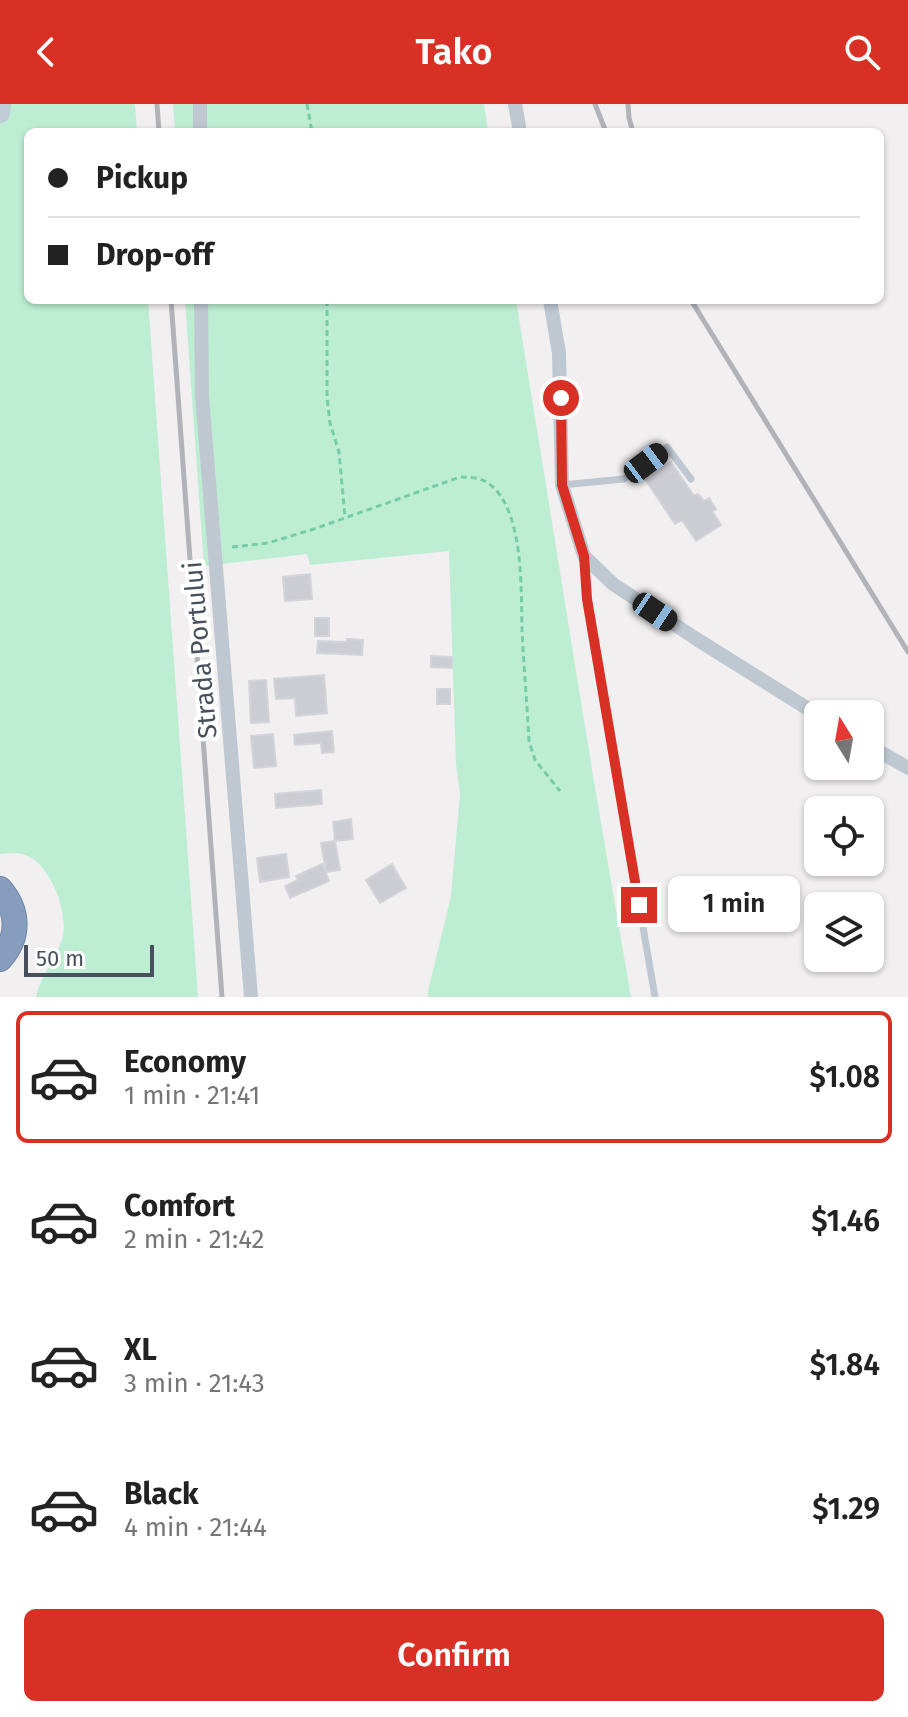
<!DOCTYPE html>
<html lang="en">
<head>
<meta charset="utf-8">
<style>
	body { margin:0; font-family:"Fira Sans",sans-serif; background:#f2f2f2; color:#222; height:100vh; display:flex; flex-direction:column; font-size:30px; white-space:nowrap }
	* { box-sizing:border-box; margin:0 }
	p { font-size:26px; color:#767676 }
	.icon { flex:none; width:44px; height:44px; fill:none; stroke:currentColor; stroke-width:2; stroke-linecap:round; stroke-linejoin:round }
	.map { position:relative; height:893px; overflow:hidden }
	.details { display:flex; flex-direction:column; background:#fff; flex:1 }
	.details>* { flex:none }
	.banner { position:absolute; left:24px; top:24px; width:860px; height:176px; border-radius:12px; box-shadow:0 2px 6px #0004; display:grid; align-content:center; height:176px; padding:0 24px; background:#fff }
	.needle { width:52px; rotate:349deg }
	.tools { position:absolute; left:804px; top:596px; display:grid; gap:16px }
	.tools a { display:grid; place-items:center; width:80px; height:80px; border-radius:12px; background:#fff; box-shadow:0 2px 6px #0004; font-size:40px }
	.scale { position:absolute; left:24px; bottom:20px; width:130px; box-sizing:border-box; padding-left:8px; border:4px solid #47505c; border-top:0; font-size:22px; line-height:28px; white-space:nowrap; color:#47505c; -webkit-text-stroke:6px #fff; paint-order:stroke }
	.end { position:absolute; width:36px; height:36px; margin:-18px; border:10px solid #d93025; background:#fff; box-shadow:0 0 0 4px #fff }
	.from { border-radius:50% }
	.bubble { position:absolute; height:56px; border-radius:12px; background:#fff; box-shadow:0 2px 6px #0004; font-size:26px; font-weight:600; line-height:56px; text-align:center }
	.car { position:absolute; width:24px; height:48px; margin:-24px -12px; border-radius:10px; box-shadow:0 0 6px 2px #0007; background:linear-gradient(#222 24%,#8ab4d8 0 40%,#222 0 76%,#8ab4d8 0 86%,#222 0) }
	.banner b { display:flex; align-items:center; gap:28px; height:76px; font-size:30px }
	.banner b+b { border-top:2px solid #e0e0e0 }
	.banner i { width:20px; height:20px; background:#222 }
	ul { padding:14px 0 0; list-style:none }
	li { display:flex; align-items:center; gap:24px; height:132px; margin:0 16px 12px; padding:0 8px; border:4px solid transparent; border-radius:12px }
	li div { flex:1 }
	li b { display:block; font-size:30px }
	li em { font-style:normal; font-weight:600 }
	li.current { border-color:#d93025 }
	li>.icon { width:72px; height:72px; stroke-width:1.5 }
	.primary-button { display:flex; gap:16px; margin-top:auto; padding:16px 24px }
	.primary-button a { flex:1; height:92px; border-radius:12px; background:#d93025; color:#fff; font-size:32px; font-weight:600; line-height:92px; text-align:center }
	header { display:flex; justify-content:space-between; align-items:center; height:104px; padding:0 24px; background:#d93025; color:#fff; font-size:36px; font-weight:600 }
	.map>svg:first-child { display:block }
</style>
</head>
<body>
<header><svg class="icon" aria-label="back" viewBox="0 0 24 24"><path d="M15 5l-7 7 7 7"/></svg>Tako<svg class="icon" aria-label="search" viewBox="0 0 24 24"><circle cx="10" cy="10" r="6"/><path d="M15 15l6 6"/></svg></header>
<div class="map">
<svg width="908" height="893" viewBox="0 0 908 893">
	<rect width="100%" height="100%" fill="#f1efef"/>
	<path fill="#bdeed4" d="M 0,0 L 135,0 L 137,28 L 28,28 L 28,196 L 148,196 L 198,893 L 36,893 C 41,871 54,858 62,836 C 70,812 51,759 25,751 C 18,748 7,750 0,750 Z
		M 173,0 L 484,0 L 488,28 L 175,28 Z
		M 185,196 L 516,196 L 594,678 L 631,893 L 428,893 L 428,887 L 451,792 L 460,690 L 456,660 L 449,447 L 310,461 L 307,450 L 204,462 Z"/>
	<path fill="#cccdd3" stroke="#d3d4da" stroke-width="2" d="M 671,358 L 694,392 L 698,390 L 704,397 L 709,394 L 716,405 L 712,407 L 721,421 L 696,437 L 682,416 L 675,420 L 645,375 Z
		M 310,470 L 312,495 L 285,497 L 283,473 Z
		M 315,514 L 329,514 L 329,532 L 315,532 Z
		M 347,535 L 363,536 L 362,551 L 317,549 L 318,537 L 347,538 Z
		M 431,552 L 452,553 L 452,564 L 431,563 Z
		M 324,571 L 327,609 L 296,612 L 295,594 L 276,595 L 274,575 Z
		M 266,576 L 269,618 L 251,619 L 249,577 Z
		M 437,585 L 450,585 L 450,600 L 437,600 Z
		M 332,627 L 334,648 L 322,649 L 321,639 L 295,641 L 294,631 Z
		M 273,630 L 276,662 L 254,664 L 251,632 Z
		M 321,686 L 322,700 L 276,704 L 275,690 Z
		M 351,715 L 353,735 L 335,737 L 333,718 Z
		M 335,737 L 340,766 L 326,768 L 321,739 Z
		M 286,750 L 289,773 L 260,778 L 257,754 Z
		M 322,760 L 329,777 L 290,794 L 285,782 L 298,776 L 296,772 Z
		M 392,760 L 406,784 L 380,799 L 366,776 Z"/>
	<g fill="none" stroke-linecap="round" stroke-linejoin="round">
		<g stroke="#7288a9" stroke-width="26">
			<path id="highway" d="M 0,785 C 19,807 20,833 0,855"/>
		</g>
		<path stroke="#76cca8" stroke-width="3" stroke-dasharray="6 4" stroke-linecap="butt" d="M 307,0 L 312,28
			M 327,196 L 327,293 L 330,319 L 339,348 L 345,413
			M 232,443 L 268,439 L 314,425 L 460,373 C 474,373 484,374 494,384 C 524,414 521,487 522,527 C 524,564 527,601 529,637 L 535,656 L 560,687"/>
		<path stroke="#bfc8d1" stroke-width="7" d="M 562,381 L 624,375 L 667,343 L 691,375
			M 584,453 L 587,495 L 655,893"/>
		<path stroke="#bfc8d1" stroke-width="14" d="M 200,0 L 200,28
			M 515,0 L 520,28
			M 201,196 L 202,292 L 251,893
			M 550,196 L 559,249 L 562,381 L 584,452 L 613,480 L 698,536 L 818,611
			M 870,642 L 908,664"/>
		<path stroke="#c1cad7" stroke-width="20" d="M 0,9 L 1,0"/>
		<use href="#highway" stroke="#879dbd" stroke-width="24"/>
		<path stroke="#b1b3b9" stroke-width="5" d="M 157,0 L 159,28
			M 595,0 L 606,28
			M 628,0 L 629,14 L 633,28
			M 171,196 L 222,893
			M 691,196 L 908,548"/>
	</g>
	<g fill="none" stroke-linecap="round" stroke-linejoin="round">
		<path stroke="#d93025" stroke-width="10" d="M 561,294 L 562,381 L 584,452 L 587,495 L 639,801"/>
	</g>
	<g text-anchor="middle" stroke-width="8" stroke-linejoin="round" paint-order="stroke">
		<g font-size="26" fill="#47505c" stroke="#fff">
			<text transform="translate(200 546) rotate(-95)" y="9">Strada Portului</text>
		</g>
	</g>
</svg>
<div class="tools">
<a><svg class="needle" viewBox="-14 -14 28 28"><path d="M0-13l5 13h-10z" fill="#e53935"/><path d="M0 13l5-13h-10z" fill="#767676"/></svg></a>
<a><svg class="icon" aria-label="locate" viewBox="0 0 24 24"><circle cx="12" cy="12" r="6"/><path d="M12 2v4M12 18v4M2 12h4M18 12h4"/></svg></a>
<a><svg class="icon" aria-label="layers" viewBox="0 0 24 24"><path d="M12 4l9 5-9 5-9-5zM3 14l9 5 9-5"/></svg></a>
</div>
<div class="scale">50 m</div>
<i class="end from" style="left:561px;top:294px"></i>
<i class="end" style="left:639px;top:801px"></i>
<div class="bubble" style="left:668px;top:772px;width:132px">1 min</div>
<i class="car" style="left:646px;top:359px;rotate:53deg"></i>
<i class="car" style="left:655px;top:508px;rotate:124deg"></i>
<div class="banner">
<b><i class="from"></i>Pickup</b>
<b><i></i>Drop-off</b>
</div>
</div>
<section class="details">
<ul>
<li class="current"><svg class="icon" aria-label="car" viewBox="0 0 24 24"><path d="M5 17H2v-5l4-1 3-4h7l3 4 3 1v5h-3M9 17h6M6 11h13"/><circle cx="7" cy="17" r="2"/><circle cx="17" cy="17" r="2"/></svg><div><b>Economy</b><p>1 min · 21:41</p></div><em>$1.08</em></li>
<li><svg class="icon" aria-label="car" viewBox="0 0 24 24"><path d="M5 17H2v-5l4-1 3-4h7l3 4 3 1v5h-3M9 17h6M6 11h13"/><circle cx="7" cy="17" r="2"/><circle cx="17" cy="17" r="2"/></svg><div><b>Comfort</b><p>2 min · 21:42</p></div><em>$1.46</em></li>
<li><svg class="icon" aria-label="car" viewBox="0 0 24 24"><path d="M5 17H2v-5l4-1 3-4h7l3 4 3 1v5h-3M9 17h6M6 11h13"/><circle cx="7" cy="17" r="2"/><circle cx="17" cy="17" r="2"/></svg><div><b>XL</b><p>3 min · 21:43</p></div><em>$1.84</em></li>
<li><svg class="icon" aria-label="car" viewBox="0 0 24 24"><path d="M5 17H2v-5l4-1 3-4h7l3 4 3 1v5h-3M9 17h6M6 11h13"/><circle cx="7" cy="17" r="2"/><circle cx="17" cy="17" r="2"/></svg><div><b>Black</b><p>4 min · 21:44</p></div><em>$1.29</em></li>
</ul>
<div class="primary-button"><a>Confirm</a></div>
</section>
</body>
</html>
